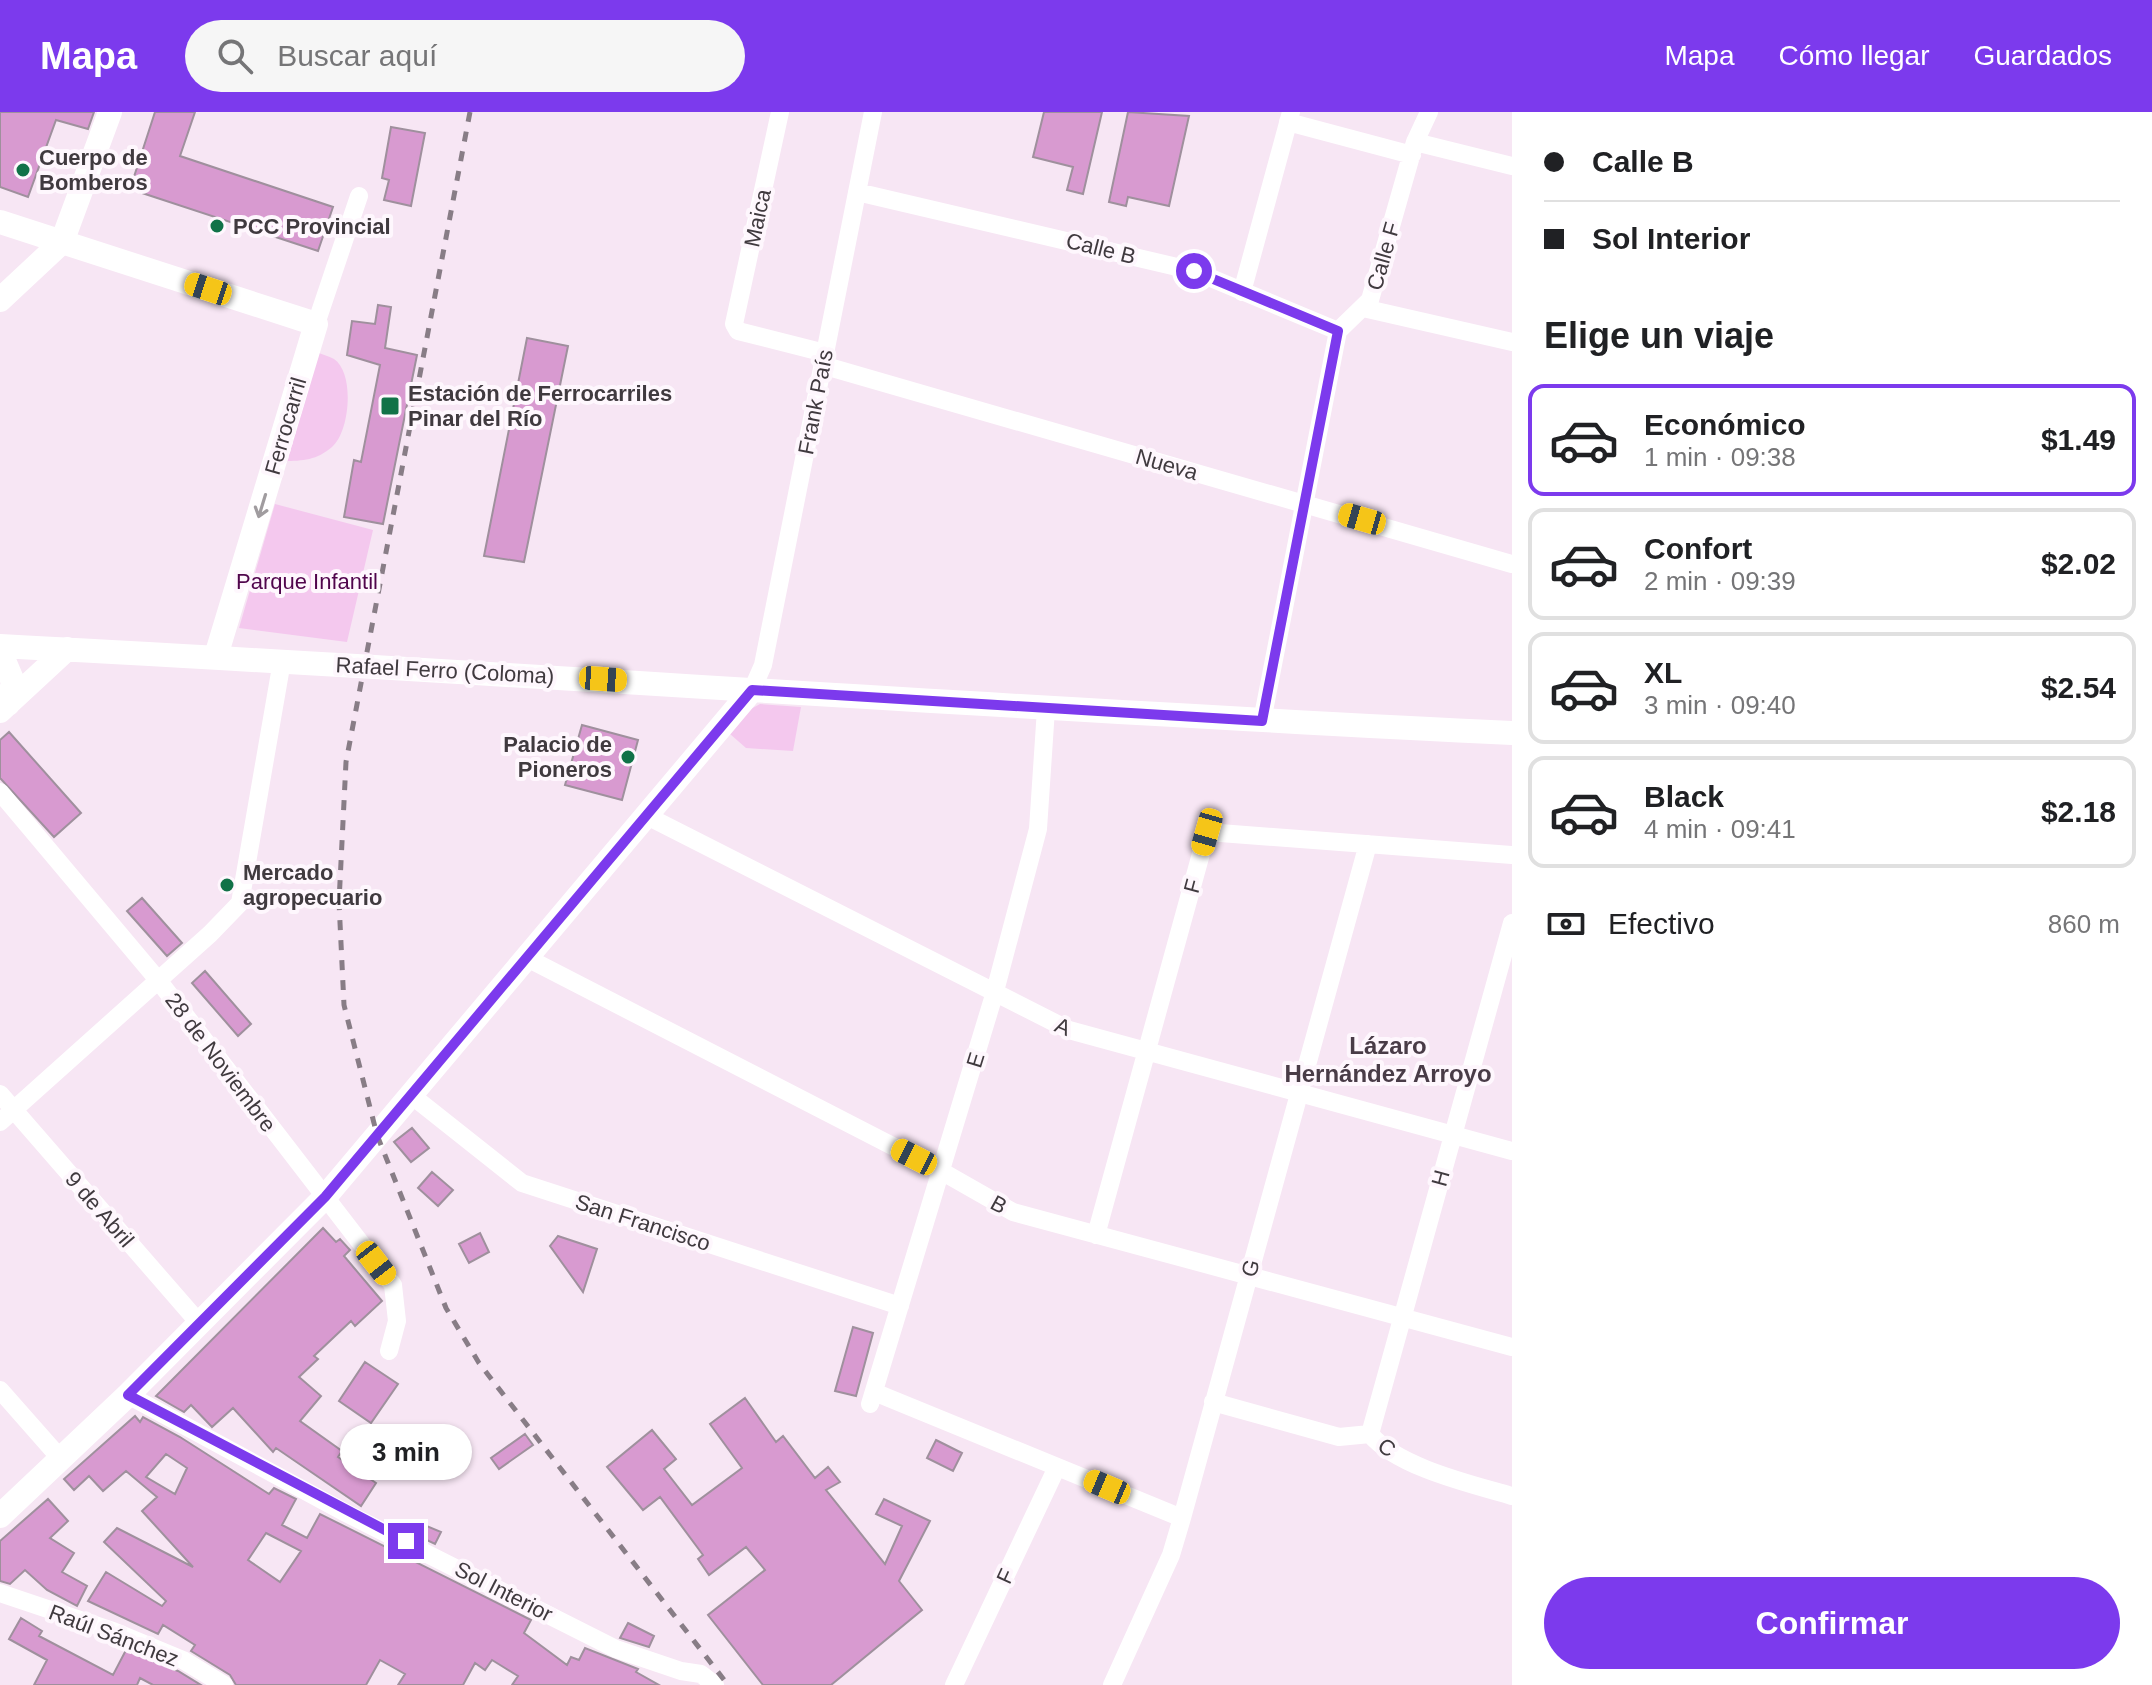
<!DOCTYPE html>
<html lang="es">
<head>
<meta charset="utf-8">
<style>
	body { margin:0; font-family:Helvetica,sans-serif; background:#f6f6f6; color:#202124; height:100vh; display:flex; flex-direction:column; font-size:30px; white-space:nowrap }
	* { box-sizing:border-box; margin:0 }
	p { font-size:26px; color:#757577 }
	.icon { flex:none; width:44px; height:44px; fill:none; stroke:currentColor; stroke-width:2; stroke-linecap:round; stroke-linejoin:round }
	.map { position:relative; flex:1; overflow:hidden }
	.sheet { display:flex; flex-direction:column; background:#fff; width:640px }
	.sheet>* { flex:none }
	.hud { display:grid; align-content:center; height:176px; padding:0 32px; background:#fff }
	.end { position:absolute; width:36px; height:36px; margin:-18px; border:10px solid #7c3aed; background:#fff; box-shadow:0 0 0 4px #fff }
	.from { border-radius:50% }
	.bubble { position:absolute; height:56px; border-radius:28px; background:#fff; box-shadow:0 2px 6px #0004; font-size:26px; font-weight:600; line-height:56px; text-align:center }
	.car { position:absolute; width:24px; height:48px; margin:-24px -12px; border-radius:10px; box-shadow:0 0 6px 2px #0007; background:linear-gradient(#f5c518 24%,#345 0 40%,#f5c518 0 76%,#345 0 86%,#f5c518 0) }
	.hud b { display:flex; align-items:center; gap:28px; height:76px; font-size:30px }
	.hud b+b { border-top:2px solid #e0e0e0 }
	.hud i { width:20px; height:20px; background:#202124 }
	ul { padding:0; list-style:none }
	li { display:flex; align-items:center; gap:24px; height:112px; margin:0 16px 12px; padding:0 16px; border:4px solid #e0e0e0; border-radius:16px }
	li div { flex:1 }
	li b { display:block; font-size:30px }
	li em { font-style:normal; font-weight:600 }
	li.selected { border-color:#7c3aed }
	li>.icon { width:72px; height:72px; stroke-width:1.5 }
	h2 { padding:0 32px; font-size:36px; line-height:96px }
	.pay { display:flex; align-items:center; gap:20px; height:88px; padding:0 32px; font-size:30px }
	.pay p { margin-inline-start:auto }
	.cta { display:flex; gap:16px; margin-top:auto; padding:16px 32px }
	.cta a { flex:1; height:92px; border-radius:48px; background:#7c3aed; color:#fff; font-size:32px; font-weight:600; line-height:92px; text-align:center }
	header { display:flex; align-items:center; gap:48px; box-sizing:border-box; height:112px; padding:0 40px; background:#7c3aed; color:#fff }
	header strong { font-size:38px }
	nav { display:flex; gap:44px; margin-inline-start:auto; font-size:28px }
	.search { width:560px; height:72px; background:#f6f6f6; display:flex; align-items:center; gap:20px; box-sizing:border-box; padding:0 28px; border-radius:44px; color:#757577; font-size:30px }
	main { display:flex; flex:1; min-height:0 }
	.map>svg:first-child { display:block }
</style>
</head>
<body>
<header>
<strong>Mapa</strong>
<div class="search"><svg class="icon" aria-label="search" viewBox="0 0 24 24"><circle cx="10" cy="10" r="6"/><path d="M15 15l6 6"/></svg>Buscar aquí</div>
<nav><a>Mapa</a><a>Cómo llegar</a><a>Guardados</a></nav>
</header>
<main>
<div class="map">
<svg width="1512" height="1573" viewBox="0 0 1512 1573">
	<rect width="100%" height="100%" fill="#f7e6f4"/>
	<path fill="#f4c8ee" d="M 316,240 C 321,242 329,244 334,247 C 355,261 350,320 332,335 C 317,348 303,349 284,349 Z
		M 275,392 L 373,418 L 347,530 L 239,516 Z
		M 760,592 L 801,595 L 793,639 L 746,636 L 730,622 L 749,598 Z"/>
	<path fill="#d89ad0" stroke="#9f909d" stroke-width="2" fill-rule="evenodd" d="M 0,0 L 94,0 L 88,17 L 56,8 L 28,85 L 0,75 Z
		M 155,0 L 195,0 L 180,44 L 333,95 L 318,139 L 130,77 Z
		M 1044,0 L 1102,0 L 1083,82 L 1067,78 L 1073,55 L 1033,45 Z
		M 1128,0 L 1189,4 L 1169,94 L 1128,85 L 1126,94 L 1109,90 Z
		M 391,15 L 425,21 L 411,94 L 384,88 L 389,68 L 382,66 Z
		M 378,193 L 391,195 L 385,236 L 417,243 L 383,412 L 344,405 L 354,348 L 361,350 L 380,253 L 347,243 L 352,209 L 375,212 Z
		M 527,226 L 568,234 L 524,450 L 484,444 Z
		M 582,613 L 638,628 L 622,688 L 565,673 Z
		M 9,620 L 81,701 L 54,725 L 0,666 L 0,628 Z
		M 142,786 L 182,831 L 167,844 L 127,799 Z
		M 205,859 L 251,912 L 238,924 L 192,871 Z
		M 412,1016 L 429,1036 L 411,1050 L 394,1030 Z
		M 432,1060 L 453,1078 L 438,1094 L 418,1076 Z
		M 323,1116 L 336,1130 L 340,1127 L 350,1138 L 344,1144 L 382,1189 L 355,1214 L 351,1209 L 314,1244 L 318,1247 L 299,1265 L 321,1284 L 300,1309 L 342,1339 L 338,1345 L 376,1371 L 361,1394 L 276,1336 L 273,1340 L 233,1296 L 212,1315 L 191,1293 L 184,1300 L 156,1284 Z
		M 480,1121 L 489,1140 L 469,1151 L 459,1132 Z
		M 558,1124 L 597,1137 L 583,1180 L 550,1134 Z
		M 853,1215 L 873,1221 L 856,1284 L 835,1279 Z
		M 365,1250 L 398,1272 L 371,1311 L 339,1289 Z
		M 745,1286 L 776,1330 L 783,1324 L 815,1366 L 828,1355 L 840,1370 L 826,1378 L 885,1452 L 902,1414 L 876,1402 L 884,1387 L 930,1409 L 899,1469 L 922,1498 L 831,1573 L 763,1573 L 708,1503 L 765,1458 L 746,1435 L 709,1463 L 698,1447 L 703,1443 L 660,1385 L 643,1398 L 607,1355 L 652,1318 L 676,1347 L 664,1357 L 692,1393 L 742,1356 L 710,1312 Z
		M 135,1304 L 140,1310 L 143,1305 L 180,1325 L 269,1382 L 274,1376 L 296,1387 L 282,1413 L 307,1426 L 320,1402 L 531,1508 L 524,1521 L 567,1553 L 571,1545 L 579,1548 L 585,1536 L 638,1557 L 636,1560 L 659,1573 L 512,1573 L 518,1564 L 492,1548 L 485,1558 L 475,1551 L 463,1573 L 398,1573 L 405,1562 L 380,1548 L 366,1573 L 236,1573 L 230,1563 L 191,1539 L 195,1533 L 163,1513 L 158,1522 L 88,1489 L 106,1460 L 162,1494 L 166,1489 L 104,1430 L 117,1416 L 193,1455 L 142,1399 L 157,1385 L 126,1359 L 103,1379 L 89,1364 L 74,1378 L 64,1367 ZM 166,1342 L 187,1356 L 175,1382 L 146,1365 ZM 266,1421 L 301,1439 L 280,1470 L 248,1448 Z
		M 525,1322 L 533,1333 L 499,1357 L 491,1346 Z
		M 936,1328 L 962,1341 L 953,1359 L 927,1346 Z
		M 48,1387 L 68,1409 L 50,1426 L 74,1441 L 62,1460 L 87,1474 L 77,1494 L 47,1478 L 25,1458 L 10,1472 L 0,1469 L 0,1429 Z
		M 417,1410 L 441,1420 L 435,1432 L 412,1421 Z
		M 21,1506 L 42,1519 L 39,1524 L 113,1563 L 126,1538 L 178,1559 L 201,1573 L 153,1573 L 140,1566 L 137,1573 L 34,1573 L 47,1548 L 9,1527 Z
		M 628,1511 L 654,1524 L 649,1535 L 620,1526 Z"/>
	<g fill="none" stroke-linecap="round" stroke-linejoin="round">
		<path stroke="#fff" stroke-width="18" d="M 780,0 L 734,212 L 738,219 L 825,241
			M 1288,10 L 1412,43
			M 1415,30 L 1512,54
			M 857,80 L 1194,159 L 1338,219
			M 1242,180 L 1291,0
			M 1363,196 L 1512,230
			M 316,212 L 359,84
			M 822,253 L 1512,452
			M 752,578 L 763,553 L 873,0
			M 1262,609 L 1338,219 L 1370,188 L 1415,30 L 1429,0
			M 0,680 L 158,868 L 393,1173 L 397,1209 L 389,1239
			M 647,704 L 1069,918 L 1512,1039
			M 527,846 L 941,1059 L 1013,1100 L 1512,1235
			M 0,982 L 200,1212
			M 411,983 L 522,1071 L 900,1194
			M 0,1010 L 210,822 L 240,791 L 282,549
			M 1096,1123 L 1207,720 L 1512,743
			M 0,1278 L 60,1346
			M 874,1280 L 1182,1406
			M 128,1283 L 346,1401 L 616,1537 L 681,1559 L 701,1562 L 715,1573
			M 1213,1290 L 1339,1325 L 1370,1322
			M 870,1292 L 994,883 L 1038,717 L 1046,597
			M 1370,1322 L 1512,811
			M 1370,1322 C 1397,1355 1471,1372 1512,1384
			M 0,1481 L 113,1519 L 183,1548 L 224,1573
			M 954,1573 L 1057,1355
			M 1112,1573 L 1171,1443 L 1182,1406 L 1368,732"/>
		<path stroke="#fff" stroke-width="24" d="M 0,110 L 316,212 L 216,544
			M 0,188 L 62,130 L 110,0
			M 0,534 C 504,560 1008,597 1512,621
			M 0,539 L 13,570 L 8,592
			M 0,599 L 67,537
			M 0,1404 L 128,1283 L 325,1085 L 752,578"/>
		<path stroke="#887d86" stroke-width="5" stroke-dasharray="10 10" stroke-linecap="butt" d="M 470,0 L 346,650 L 339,790 L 344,893 L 377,1023 L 446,1196 L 479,1251 L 728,1573"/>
	</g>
	<defs><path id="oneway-shaft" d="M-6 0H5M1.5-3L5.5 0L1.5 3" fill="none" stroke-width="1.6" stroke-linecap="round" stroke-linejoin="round" transform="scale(2)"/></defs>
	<use stroke="#a09c9f" href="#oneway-shaft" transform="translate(262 394) rotate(107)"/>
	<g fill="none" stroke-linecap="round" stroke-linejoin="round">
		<path stroke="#7c3aed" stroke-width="10" d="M 406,1429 L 128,1283 L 325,1085 L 752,578 L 1262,609 L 1338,219 L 1194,159"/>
	</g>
	<g fill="#117248" stroke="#fef7fd" stroke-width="3">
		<circle cx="23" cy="58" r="8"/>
		<circle cx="217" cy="114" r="8"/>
		<rect x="380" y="284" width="20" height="20" rx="4"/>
		<circle cx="628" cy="645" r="8"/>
		<circle cx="227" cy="773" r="8"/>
	</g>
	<g text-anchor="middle" stroke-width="8" stroke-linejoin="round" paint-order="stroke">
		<g font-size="22" font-weight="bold" fill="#403a3f" stroke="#fef7fd" text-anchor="start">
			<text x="39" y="53">Cuerpo de<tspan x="39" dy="25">Bomberos</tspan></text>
			<text x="233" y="122">PCC Provincial</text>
			<text x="408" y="289">Estación de Ferrocarriles<tspan x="408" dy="25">Pinar del Río</tspan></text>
			<text x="612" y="640" text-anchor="end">Palacio de<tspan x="612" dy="25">Pioneros</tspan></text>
			<text x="243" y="768">Mercado<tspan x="243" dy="25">agropecuario</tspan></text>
		</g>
		<g font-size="22" fill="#403a3f" stroke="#fef7fd">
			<text transform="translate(757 106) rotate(-78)" y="8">Maica</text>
			<text transform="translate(1101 136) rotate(14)" y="8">Calle B</text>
			<text transform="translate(1383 144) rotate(-74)" y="8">Calle F</text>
			<text transform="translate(815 290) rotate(-79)" y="8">Frank País</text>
			<text transform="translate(285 314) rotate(-74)" y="8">Ferrocarril</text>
			<text transform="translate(1167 352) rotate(16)" y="8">Nueva</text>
			<text transform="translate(445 558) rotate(3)" y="8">Rafael Ferro (Coloma)</text>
			<text transform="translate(1192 774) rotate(-75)" y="8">F</text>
			<text transform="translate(1063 914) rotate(22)" y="8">A</text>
			<text transform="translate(975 948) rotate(-73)" y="8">E</text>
			<text transform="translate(221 950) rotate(53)" y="8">28 de Noviembre</text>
			<text transform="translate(1440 1066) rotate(-75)" y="8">H</text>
			<text transform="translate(999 1092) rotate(29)" y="8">B</text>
			<text transform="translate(100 1097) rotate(49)" y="8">9 de Abril</text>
			<text transform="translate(643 1110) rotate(18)" y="8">San Francisco</text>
			<text transform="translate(1250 1156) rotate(-74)" y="8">G</text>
			<text transform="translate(1387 1335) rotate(34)" y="8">C</text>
			<text transform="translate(1005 1464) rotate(-65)" y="8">F</text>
			<text transform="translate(504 1479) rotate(27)" y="8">Sol Interior</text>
			<text transform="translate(114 1523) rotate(21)" y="8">Raúl Sánchez</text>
		</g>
		<g font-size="22" fill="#50054c" stroke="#fef7fd">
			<text x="307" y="477">Parque Infantil</text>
		</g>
		<g font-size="24" font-weight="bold" fill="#493c47" stroke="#fef7fd">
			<text x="1388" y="942">Lázaro<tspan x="1388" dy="28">Hernández Arroyo</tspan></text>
		</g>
	</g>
</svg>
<i class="end from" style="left:1194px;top:159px"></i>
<i class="end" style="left:406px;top:1429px"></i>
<div class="bubble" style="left:340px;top:1312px;width:132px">3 min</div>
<i class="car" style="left:208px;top:177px;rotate:288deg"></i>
<i class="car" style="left:1362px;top:407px;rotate:286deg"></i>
<i class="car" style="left:603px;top:567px;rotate:94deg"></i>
<i class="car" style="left:1207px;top:720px;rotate:196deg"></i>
<i class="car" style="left:914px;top:1045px;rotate:297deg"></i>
<i class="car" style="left:376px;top:1151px;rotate:142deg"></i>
<i class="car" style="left:1107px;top:1375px;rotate:293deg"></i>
</div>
<section class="sheet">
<div class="hud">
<b><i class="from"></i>Calle B</b>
<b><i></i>Sol Interior</b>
</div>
<h2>Elige un viaje</h2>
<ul>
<li class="selected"><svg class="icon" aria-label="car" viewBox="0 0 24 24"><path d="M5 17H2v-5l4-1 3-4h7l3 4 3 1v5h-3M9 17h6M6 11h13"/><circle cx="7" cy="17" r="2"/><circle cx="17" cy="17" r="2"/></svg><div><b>Económico</b><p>1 min · 09:38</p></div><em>$1.49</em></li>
<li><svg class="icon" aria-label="car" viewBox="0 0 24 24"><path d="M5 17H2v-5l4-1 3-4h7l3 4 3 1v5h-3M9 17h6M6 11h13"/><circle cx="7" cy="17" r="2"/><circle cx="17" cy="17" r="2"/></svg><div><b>Confort</b><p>2 min · 09:39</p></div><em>$2.02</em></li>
<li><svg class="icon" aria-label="car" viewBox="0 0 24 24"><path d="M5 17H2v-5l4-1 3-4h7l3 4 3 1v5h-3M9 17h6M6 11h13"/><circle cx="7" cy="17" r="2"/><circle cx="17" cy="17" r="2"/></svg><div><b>XL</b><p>3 min · 09:40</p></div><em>$2.54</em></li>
<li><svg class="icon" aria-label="car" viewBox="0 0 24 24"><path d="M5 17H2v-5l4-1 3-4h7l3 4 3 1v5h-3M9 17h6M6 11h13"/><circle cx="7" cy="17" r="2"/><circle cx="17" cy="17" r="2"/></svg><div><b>Black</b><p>4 min · 09:41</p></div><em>$2.18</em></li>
</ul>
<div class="pay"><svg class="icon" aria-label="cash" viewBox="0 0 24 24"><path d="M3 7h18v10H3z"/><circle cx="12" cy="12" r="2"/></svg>Efectivo<p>860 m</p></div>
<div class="cta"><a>Confirmar</a></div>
</section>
</main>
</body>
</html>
